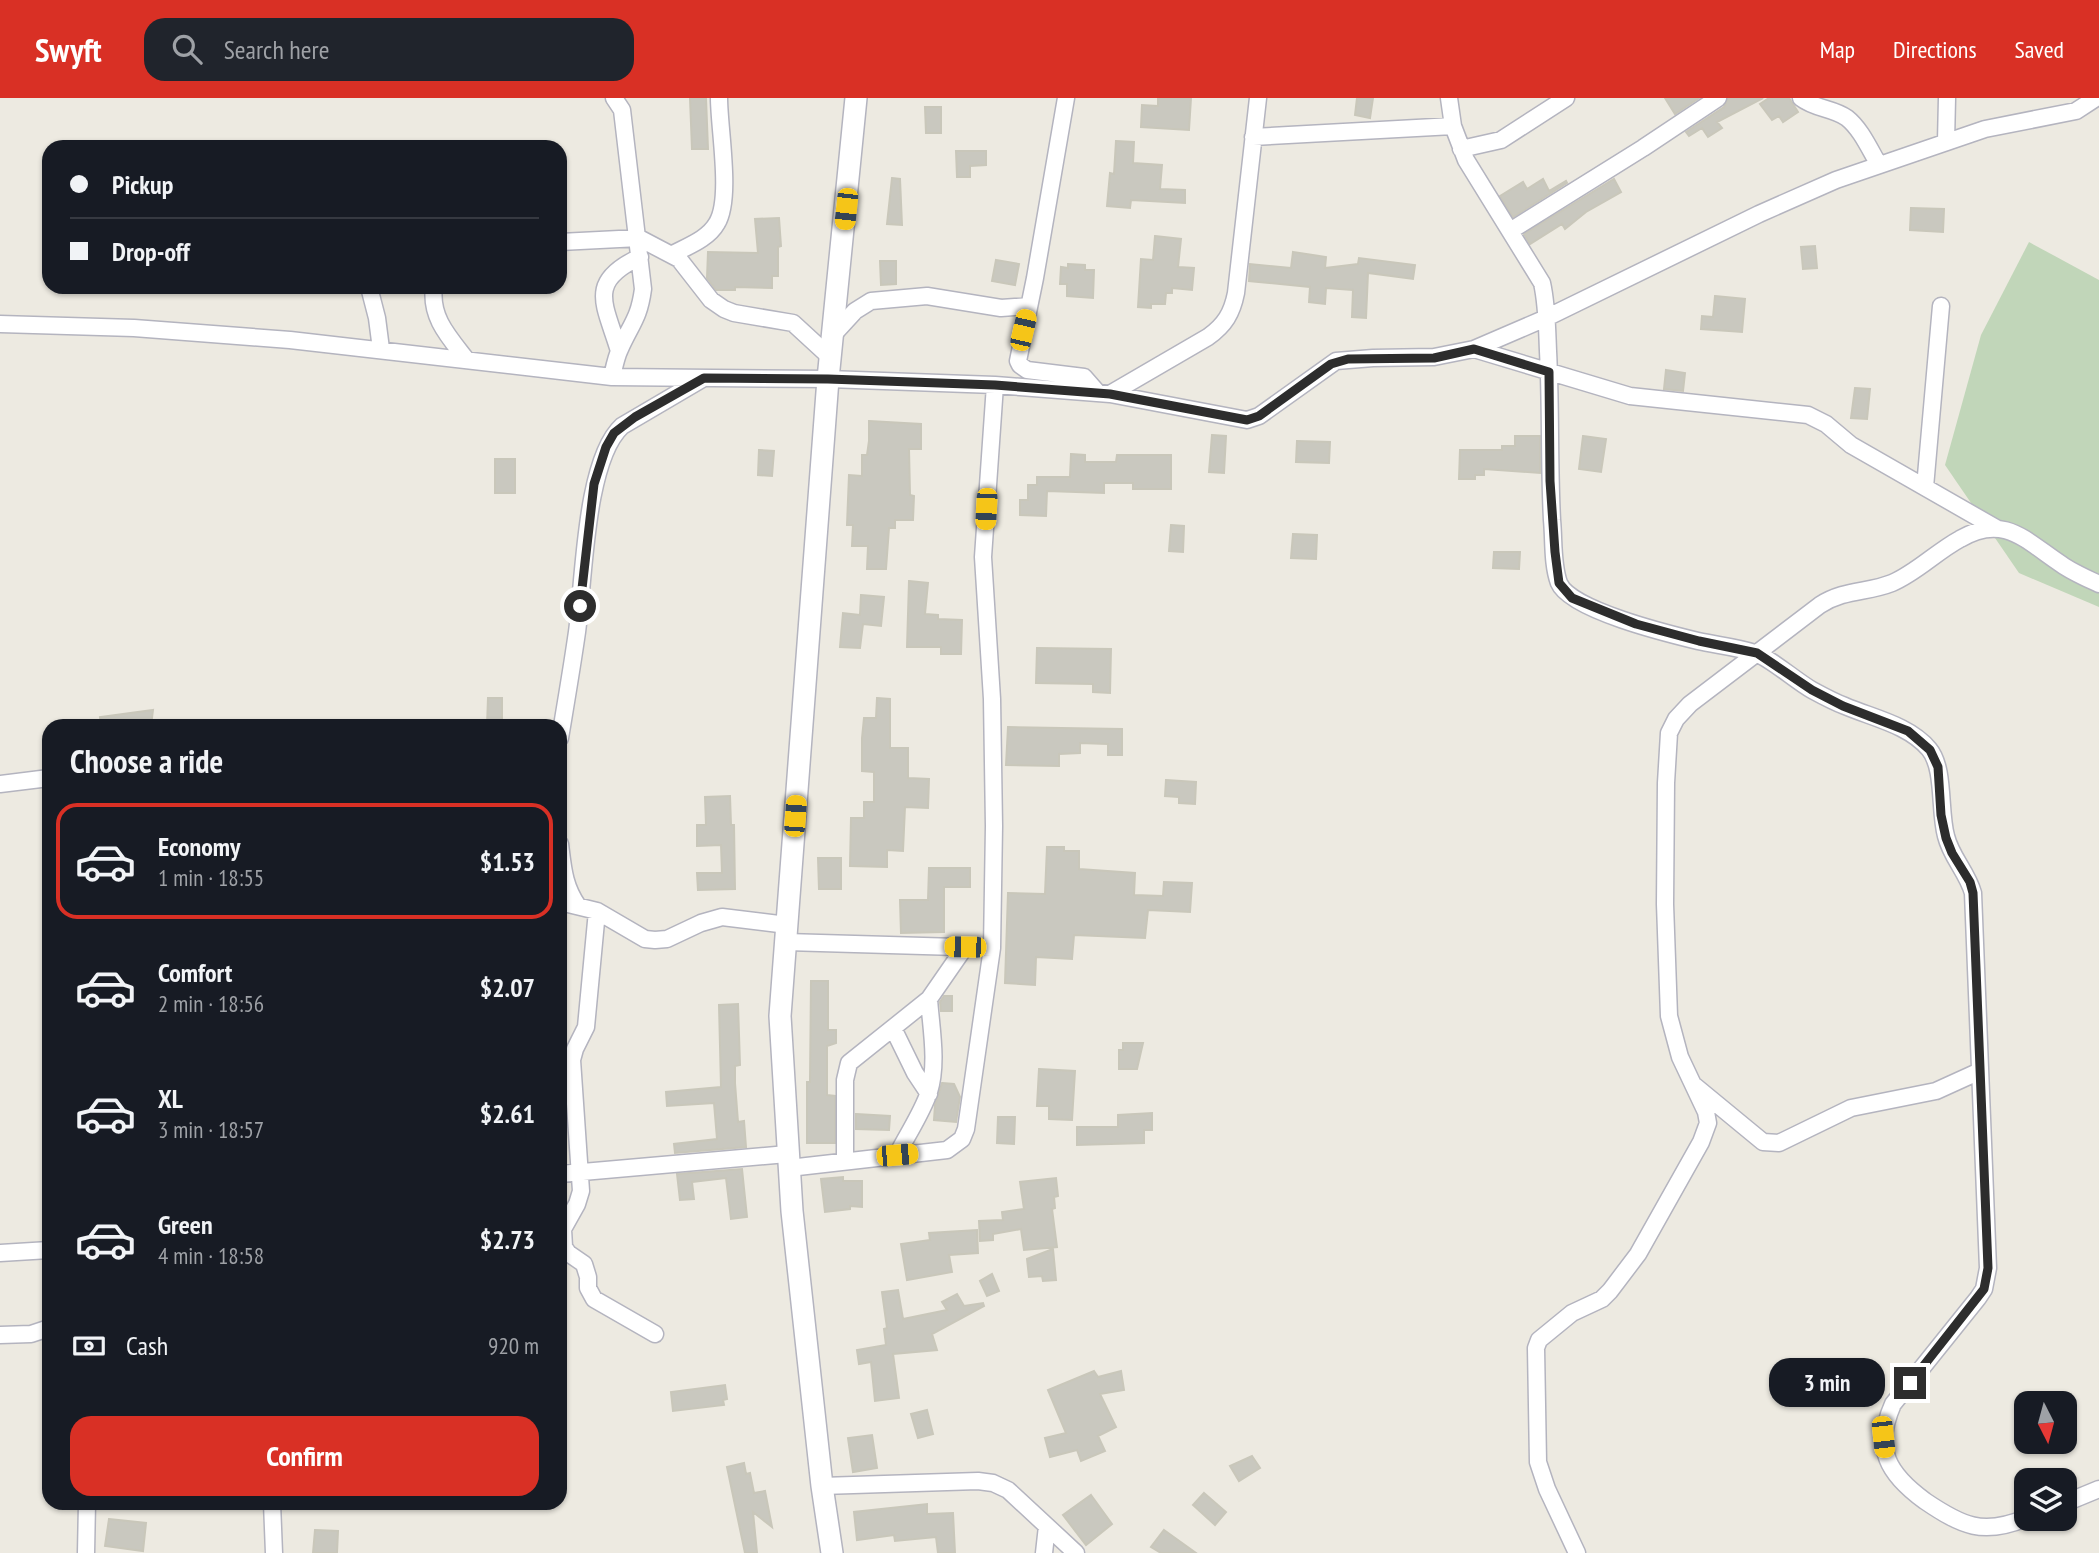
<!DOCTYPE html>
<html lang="en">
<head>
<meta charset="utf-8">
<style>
	body { margin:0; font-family:"PT Sans Narrow",sans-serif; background:#20242c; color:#f1f3f6; height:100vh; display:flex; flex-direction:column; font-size:26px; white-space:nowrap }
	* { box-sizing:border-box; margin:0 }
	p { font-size:23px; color:#9ea1a6 }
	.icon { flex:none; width:38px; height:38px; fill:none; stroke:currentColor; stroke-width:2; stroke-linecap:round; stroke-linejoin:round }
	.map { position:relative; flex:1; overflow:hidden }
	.details { position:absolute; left:42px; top:621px; width:525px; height:791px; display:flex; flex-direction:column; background:#171b24; border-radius:21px; box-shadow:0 2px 5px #0004 }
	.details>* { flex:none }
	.top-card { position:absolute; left:42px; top:42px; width:525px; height:154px; border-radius:21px; box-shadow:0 2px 5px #0004; display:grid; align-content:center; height:154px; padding:0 28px; background:#171b24 }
	.needle { width:46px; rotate:174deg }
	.fabs { position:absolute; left:2014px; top:1293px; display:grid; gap:14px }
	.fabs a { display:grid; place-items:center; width:63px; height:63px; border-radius:14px; background:#171b24; box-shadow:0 2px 5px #0004; font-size:35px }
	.end { position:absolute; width:32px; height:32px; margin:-16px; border:9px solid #2d2d2d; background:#fff; box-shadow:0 0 0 4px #fff }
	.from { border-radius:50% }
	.bubble { position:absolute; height:49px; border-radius:21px; background:#171b24; box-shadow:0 2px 5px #0004; font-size:23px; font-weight:700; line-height:49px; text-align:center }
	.car { position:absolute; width:21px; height:42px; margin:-21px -10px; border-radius:9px; box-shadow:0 0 5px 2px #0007; background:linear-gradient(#f5c518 24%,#345 0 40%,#f5c518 0 76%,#345 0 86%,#f5c518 0) }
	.top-card b { display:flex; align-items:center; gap:24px; height:66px; font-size:26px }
	.top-card b+b { border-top:2px solid #363941 }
	.top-card i { width:18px; height:18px; background:#f1f3f6 }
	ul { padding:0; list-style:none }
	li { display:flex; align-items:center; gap:21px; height:116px; margin:0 14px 10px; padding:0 14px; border:4px solid transparent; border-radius:21px }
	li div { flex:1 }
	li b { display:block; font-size:26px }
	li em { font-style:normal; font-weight:700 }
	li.on { border-color:#d93025 }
	li>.icon { width:63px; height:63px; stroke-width:1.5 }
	h2 { padding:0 28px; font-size:32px; line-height:84px }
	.pay { display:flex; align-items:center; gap:18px; height:77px; padding:0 28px; font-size:26px }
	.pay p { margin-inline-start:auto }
	.primary-button { display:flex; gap:14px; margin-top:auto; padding:14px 28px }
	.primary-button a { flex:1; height:80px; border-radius:21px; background:#d93025; color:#fff; font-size:28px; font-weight:700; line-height:80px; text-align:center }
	header { display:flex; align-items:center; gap:42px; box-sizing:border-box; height:98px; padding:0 35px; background:#d93025; color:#fff }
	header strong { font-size:33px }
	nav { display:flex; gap:38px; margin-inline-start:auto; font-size:24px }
	.search { width:490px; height:63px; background:#20242c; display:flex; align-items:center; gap:18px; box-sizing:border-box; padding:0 24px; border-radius:21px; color:#9ea1a6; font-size:26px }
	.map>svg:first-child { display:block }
</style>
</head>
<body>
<header>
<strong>Swyft</strong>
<div class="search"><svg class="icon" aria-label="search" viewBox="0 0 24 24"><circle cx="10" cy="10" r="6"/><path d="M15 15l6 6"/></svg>Search here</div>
<nav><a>Map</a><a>Directions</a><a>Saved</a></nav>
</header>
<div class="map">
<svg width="2099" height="1455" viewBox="0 0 2099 1455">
	<rect width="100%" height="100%" fill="#edeae1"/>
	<path fill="#c1d6b9" d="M 2029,144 L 2099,182 L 2099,509 L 2019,475 L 1945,367 L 1981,237 Z"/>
	<path fill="#c9c8bf" stroke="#c9c7ba" stroke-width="2" d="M 690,0 L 706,0 L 708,51 L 692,51 Z
		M 1158,0 L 1191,0 L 1189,32 L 1141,29 L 1142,7 L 1158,8 Z
		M 1357,0 L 1373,0 L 1370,20 L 1355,17 Z
		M 1665,0 L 1699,0 L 1675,16 Z
		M 1728,0 L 1763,0 L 1717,24 L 1722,30 L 1708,39 L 1702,30 L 1689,38 L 1686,34 L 1724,9 Z
		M 1769,0 L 1789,0 L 1798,14 L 1783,24 L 1779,18 L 1772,22 L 1760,6 Z
		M 925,9 L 941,9 L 941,35 L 926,35 Z
		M 1116,43 L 1134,44 L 1133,65 L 1162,67 L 1160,91 L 1185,92 L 1185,105 L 1131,102 L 1130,110 L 1107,108 L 1110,75 L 1114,76 Z
		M 956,53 L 986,53 L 986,67 L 970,68 L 970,79 L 957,79 Z
		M 892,80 L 900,81 L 902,127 L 887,126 Z
		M 1543,81 L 1549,93 L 1566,83 L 1567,85 L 1513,119 L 1500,98 L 1523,84 L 1527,91 Z
		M 1614,81 L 1621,94 L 1586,114 L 1565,131 L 1562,126 L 1530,146 L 1524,136 Z
		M 1911,110 L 1944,111 L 1943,134 L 1910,132 Z
		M 779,120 L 781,148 L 778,149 L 778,178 L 772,178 L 772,190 L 735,189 L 735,192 L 716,192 L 707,180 L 708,154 L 758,155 L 755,121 Z
		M 1155,138 L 1181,141 L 1178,169 L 1194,170 L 1192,192 L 1172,190 L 1172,195 L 1166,195 L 1165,206 L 1151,206 L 1151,210 L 1138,209 L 1141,161 L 1153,162 Z
		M 1815,148 L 1817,170 L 1803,171 L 1801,149 Z
		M 1293,154 L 1326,159 L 1325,170 L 1358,166 L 1359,160 L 1415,167 L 1413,181 L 1368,175 L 1366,220 L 1352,219 L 1353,192 L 1326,190 L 1325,206 L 1309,204 L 1310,189 L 1249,183 L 1250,166 L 1291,170 Z
		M 996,162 L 1019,166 L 1015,187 L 992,183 Z
		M 880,163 L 896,163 L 896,186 L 881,187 Z
		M 1068,166 L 1085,167 L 1085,172 L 1094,172 L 1093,200 L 1067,198 L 1067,186 L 1060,186 L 1061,169 L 1068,170 Z
		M 1715,198 L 1745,201 L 1742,234 L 1701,231 L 1702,218 L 1713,219 Z
		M 1666,272 L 1685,275 L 1683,293 L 1664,291 Z
		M 1855,290 L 1870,291 L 1867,321 L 1851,320 Z
		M 869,323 L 921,326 L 921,351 L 909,351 L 910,397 L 914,398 L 913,422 L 895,422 L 895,430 L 889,430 L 886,471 L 867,471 L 868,448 L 852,448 L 853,427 L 847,427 L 849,377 L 862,378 L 862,357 L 867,357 L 869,343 Z
		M 1212,337 L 1226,338 L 1224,375 L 1209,374 Z
		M 1515,338 L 1540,338 L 1540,375 L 1484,371 L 1484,377 L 1475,377 L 1475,381 L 1459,381 L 1460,352 L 1502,352 L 1502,348 L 1515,348 Z
		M 1583,338 L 1606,341 L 1601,374 L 1579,371 Z
		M 1297,343 L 1330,344 L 1329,365 L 1296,364 Z
		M 759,352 L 774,353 L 772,378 L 758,377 Z
		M 1071,356 L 1085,357 L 1085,364 L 1116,364 L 1117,357 L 1171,357 L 1171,391 L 1133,391 L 1133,385 L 1104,385 L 1104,395 L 1047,393 L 1046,418 L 1020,417 L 1020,402 L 1028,402 L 1028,387 L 1037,387 L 1037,379 L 1070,379 Z
		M 495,361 L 515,361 L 515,395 L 495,395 Z
		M 1171,427 L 1184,428 L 1183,454 L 1169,453 Z
		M 1293,436 L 1317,437 L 1316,461 L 1291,460 Z
		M 1494,454 L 1520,454 L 1519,471 L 1493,470 Z
		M 909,483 L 928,485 L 925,516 L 938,517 L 938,521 L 962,522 L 961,556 L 941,556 L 941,549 L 907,549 Z
		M 861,497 L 884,499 L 881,528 L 863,526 L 860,550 L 840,549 L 843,515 L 860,517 Z
		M 1037,550 L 1111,551 L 1110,595 L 1093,594 L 1093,586 L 1036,585 Z
		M 488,600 L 502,600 L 502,628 L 487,628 Z
		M 877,600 L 890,601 L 890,650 L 908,650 L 908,680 L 929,681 L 928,710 L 905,709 L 903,753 L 887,752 L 887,769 L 850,768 L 851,720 L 864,720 L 864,704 L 874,704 L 874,674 L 862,673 L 862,640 L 864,620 L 876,620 Z
		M 153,612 L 151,628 L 101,628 L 100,619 Z
		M 1008,629 L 1122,631 L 1122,657 L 1108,657 L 1108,646 L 1080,645 L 1080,655 L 1059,656 L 1059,668 L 1006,667 Z
		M 1166,682 L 1196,684 L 1195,706 L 1179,705 L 1179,699 L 1165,698 Z
		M 730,698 L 731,727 L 734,727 L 735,791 L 698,792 L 697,775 L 722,775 L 721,747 L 697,748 L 697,727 L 706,727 L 705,699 Z
		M 1047,749 L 1064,749 L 1064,753 L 1079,753 L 1079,771 L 1135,775 L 1134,797 L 1163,798 L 1164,784 L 1192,785 L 1190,814 L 1148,812 L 1145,840 L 1074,837 L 1072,861 L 1036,859 L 1035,887 L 1005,885 L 1008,795 L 1045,796 Z
		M 818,760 L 841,760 L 841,791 L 819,791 Z
		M 929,770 L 970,770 L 970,789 L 944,789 L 944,834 L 901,835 L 900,802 L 928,802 Z
		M 811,883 L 828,883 L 828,932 L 836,932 L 836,945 L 827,948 L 827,997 L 835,998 L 835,1045 L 807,1045 L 807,984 L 810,984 Z
		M 944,898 L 952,898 L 952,913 L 941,913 L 940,904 Z
		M 738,906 L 740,967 L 735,968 L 735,985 L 738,1024 L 744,1023 L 746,1049 L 675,1055 L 674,1046 L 717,1041 L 714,1005 L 667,1008 L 666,994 L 721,989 L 719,907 Z
		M 1123,945 L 1143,945 L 1137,971 L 1119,971 L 1119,952 L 1123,952 Z
		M 1039,971 L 1075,973 L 1072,1022 L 1049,1021 L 1049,1008 L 1037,1008 Z
		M 942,985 L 954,986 L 960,999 L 956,1024 L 934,1022 L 935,1007 Z
		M 1152,1015 L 1152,1032 L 1144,1032 L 1144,1045 L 1077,1047 L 1077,1029 L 1118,1029 L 1118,1017 Z
		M 856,1016 L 890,1018 L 889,1032 L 856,1031 Z
		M 998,1019 L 1015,1019 L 1014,1046 L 997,1045 Z
		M 742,1071 L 747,1119 L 731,1121 L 726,1080 L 692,1084 L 694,1101 L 680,1102 L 677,1076 Z
		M 843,1079 L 843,1083 L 862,1083 L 862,1109 L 850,1108 L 850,1111 L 825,1114 L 821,1081 Z
		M 1056,1080 L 1058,1098 L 1054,1099 L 1055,1110 L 1052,1111 L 1057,1149 L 1024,1152 L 1021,1131 L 993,1136 L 993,1142 L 980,1143 L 979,1123 L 1003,1122 L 1002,1114 L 1024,1111 L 1020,1084 Z
		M 977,1132 L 978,1155 L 949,1157 L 952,1174 L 907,1182 L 901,1146 L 930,1142 L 929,1135 Z
		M 1053,1151 L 1056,1182 L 1043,1183 L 1042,1178 L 1029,1179 L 1027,1161 Z
		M 992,1176 L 999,1193 L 987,1198 L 980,1183 Z
		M 898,1192 L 903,1221 L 947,1212 L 942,1204 L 957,1196 L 964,1208 L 983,1205 L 984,1208 L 932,1236 L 937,1252 L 893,1256 L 899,1300 L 875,1303 L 871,1264 L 859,1266 L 857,1252 L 886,1247 L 884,1231 L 887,1230 L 882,1194 Z
		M 1094,1273 L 1098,1279 L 1121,1273 L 1124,1292 L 1100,1296 L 1116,1329 L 1098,1338 L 1105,1353 L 1081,1363 L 1077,1352 L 1050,1359 L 1045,1340 L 1066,1335 L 1048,1292 Z
		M 725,1287 L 727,1301 L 723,1302 L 724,1307 L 673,1313 L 671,1294 Z
		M 927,1312 L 933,1336 L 918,1340 L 911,1316 Z
		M 872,1337 L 877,1370 L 853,1374 L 848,1340 Z
		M 1252,1358 L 1260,1370 L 1239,1383 L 1230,1368 Z
		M 744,1365 L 746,1376 L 750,1375 L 754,1395 L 765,1393 L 772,1429 L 753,1414 L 757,1455 L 745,1455 L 727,1369 Z
		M 1204,1395 L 1226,1414 L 1215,1427 L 1193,1407 Z
		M 1091,1397 L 1112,1426 L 1086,1447 L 1063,1417 Z
		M 927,1406 L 927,1416 L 953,1415 L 955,1455 L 938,1455 L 936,1439 L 895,1443 L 894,1437 L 857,1442 L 854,1414 Z
		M 109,1421 L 146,1425 L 143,1453 L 105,1448 Z
		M 315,1432 L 338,1433 L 337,1455 L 313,1455 Z
		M 1164,1432 L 1196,1455 L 1161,1455 L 1151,1449 Z"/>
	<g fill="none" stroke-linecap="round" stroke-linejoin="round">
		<g stroke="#b4b4bf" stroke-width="19">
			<path id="minor" d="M 1066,0 L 1035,180 L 1018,263 L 1020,267 L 1027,272 L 1084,279 L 1098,295
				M 1449,0 L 1453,28 L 1466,62 L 1542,185 C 1547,207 1547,230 1548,253 C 1551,309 1549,365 1552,422 C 1554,442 1552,466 1559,485 C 1570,512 1669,536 1698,543 C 1716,547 1737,549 1755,555 C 1769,559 1796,583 1812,592 C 1823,598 1834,604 1845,608 C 1873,620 1909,627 1929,651 C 1945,670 1939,713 1946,738 C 1951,759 1967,774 1973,795 L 1988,1170 L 1984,1191 L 1978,1200 L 1893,1306 C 1873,1351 1888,1376 1925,1403 C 1962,1428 1983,1438 2026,1420
				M 1801,0 C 1815,11 1833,10 1847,20 C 1861,31 1870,52 1879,67
				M 1253,39 L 1453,28
				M 1946,44 L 1947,0
				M 1461,51 L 1501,42 L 1566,0
				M 1510,133 L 1643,50 L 1718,0
				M 560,144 L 639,140 L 679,161 L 711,202 L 724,211 L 734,215 L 793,225 L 830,259
				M 673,156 C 688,148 708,141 717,125 C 732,100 719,31 719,0
				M 369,189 L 377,220 L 381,251
				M 434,189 C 430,219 448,238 466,261
				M 0,226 L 134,230 L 290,242 L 612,279 L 828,281 L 995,287 L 1110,296 L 1247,322 L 1259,318 L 1336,263 L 1373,260 L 1434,259 L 1474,251 L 1546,220 L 1759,116 L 1836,82 L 1985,31 L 2076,13 L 2096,0
				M 832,238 L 855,213 L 871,203 L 927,198 L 1001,210 L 1029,208
				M 1474,251 L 1630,298 L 1808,317 L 1826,326 L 1851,347 L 1996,430
				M 619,253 C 605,206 586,184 640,159
				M 612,279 C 614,270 616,259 620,251 C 631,226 639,221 643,191 L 622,12 L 614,0
				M 1110,296 L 1208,239 C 1225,227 1232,215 1236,195 L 1258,0
				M 1925,389 L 1941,208
				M 560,640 C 566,604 572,569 577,534 C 584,482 585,362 622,328 L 702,281
				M 0,686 L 49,680
				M 560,746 C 563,770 564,788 578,808
				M 560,804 L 597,813 L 645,841 L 655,842 L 667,841 L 701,825 L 722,819 L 787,827
				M 597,813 L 586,929 L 575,951 L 572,962 L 581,1093 L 577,1106 L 563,1131 L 564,1149 L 568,1155 L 584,1166 L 588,1179 L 588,1190 L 594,1201 L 655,1236
				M 786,844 L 992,850
				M 893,930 L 915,975 L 929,996
				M 1695,988 L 1763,1044 L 1779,1045 L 1851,1010 L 1936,993 L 1980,973
				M 897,1057 C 907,1037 922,1015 929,994 C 938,965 931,930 929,901
				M 845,1062 L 845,982 L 849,965 L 929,901 L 965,849
				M 789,1070 L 947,1052 L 962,1041 L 966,1031 L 992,850 L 994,728 L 992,601 L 983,459 L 995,287
				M 560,1076 L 787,1056
				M 0,1155 L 49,1152
				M 0,1237 L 31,1236 L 49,1230
				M 822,1388 L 978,1383 L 993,1385 L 1008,1392 L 1076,1455
				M 272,1405 L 274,1455
				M 2065,1405 L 2099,1391
				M 86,1455 L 87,1405
				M 1044,1455 L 1047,1428
				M 1577,1455 L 1547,1391 L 1538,1364 L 1536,1250 L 1539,1242 L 1572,1215 L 1602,1201 L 1610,1193 L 1638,1156 L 1701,1044 L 1708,1025 L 1706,1014 L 1680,959 L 1669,918 L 1665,806 L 1666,685 L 1669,635 L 1676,621 L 1690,606 L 1820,507 C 1845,491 1867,495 1892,485 C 1916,475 1936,454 1960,441 C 2004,415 2026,443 2061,466 C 2072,474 2086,480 2099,486"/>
		</g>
		<g stroke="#b4b4bf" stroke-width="24">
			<path id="tertiary" d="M 832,1455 L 822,1388 L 792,1113 L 780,918 L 828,281 L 856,0"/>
		</g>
		<use href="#minor" stroke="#fff" stroke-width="16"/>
		<use href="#tertiary" stroke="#fff" stroke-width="21"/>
	</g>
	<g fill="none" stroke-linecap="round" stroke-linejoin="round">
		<path stroke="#2d2d2d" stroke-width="9" d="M 580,508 L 594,386 L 606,349 L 614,335 L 635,319 L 704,280 L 828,281 L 995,287 L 1110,296 L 1247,322 L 1259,318 L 1331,266 L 1348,261 L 1434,260 L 1474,251 L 1549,274 L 1550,383 L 1555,454 L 1559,485 L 1572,500 L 1636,526 L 1699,543 L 1757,555 L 1812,592 L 1843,608 L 1908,633 L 1930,652 L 1938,669 L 1941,717 L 1946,740 L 1952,755 L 1970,784 L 1973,795 L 1988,1170 L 1984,1191 L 1910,1285"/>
	</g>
</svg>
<div class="fabs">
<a><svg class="needle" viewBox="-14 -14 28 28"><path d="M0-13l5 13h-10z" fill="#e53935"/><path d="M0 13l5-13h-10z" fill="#9ea1a6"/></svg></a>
<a><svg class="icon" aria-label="layers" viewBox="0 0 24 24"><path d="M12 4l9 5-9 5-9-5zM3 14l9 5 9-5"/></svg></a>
</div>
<i class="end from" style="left:580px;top:508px"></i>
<i class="end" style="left:1910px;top:1285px"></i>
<div class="bubble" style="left:1769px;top:1260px;width:116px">3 min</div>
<i class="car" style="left:846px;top:111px;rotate:186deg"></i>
<i class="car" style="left:1023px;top:232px;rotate:13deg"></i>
<i class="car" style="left:986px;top:411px;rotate:183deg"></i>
<i class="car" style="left:795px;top:718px;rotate:4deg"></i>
<i class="car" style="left:965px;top:849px;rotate:271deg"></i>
<i class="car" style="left:897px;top:1057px;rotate:85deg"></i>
<i class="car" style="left:1883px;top:1339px;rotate:174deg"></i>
<div class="top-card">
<b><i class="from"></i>Pickup</b>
<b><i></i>Drop-off</b>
</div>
<section class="details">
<h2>Choose a ride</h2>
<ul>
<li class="on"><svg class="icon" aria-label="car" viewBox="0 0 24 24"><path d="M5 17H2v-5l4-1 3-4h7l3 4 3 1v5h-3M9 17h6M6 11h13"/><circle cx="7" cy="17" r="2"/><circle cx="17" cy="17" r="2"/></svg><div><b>Economy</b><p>1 min · 18:55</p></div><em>$1.53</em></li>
<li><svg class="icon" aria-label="car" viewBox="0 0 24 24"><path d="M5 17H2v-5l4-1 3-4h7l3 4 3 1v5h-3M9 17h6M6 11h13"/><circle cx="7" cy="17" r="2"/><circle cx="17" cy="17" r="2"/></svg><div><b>Comfort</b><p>2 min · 18:56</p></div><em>$2.07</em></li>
<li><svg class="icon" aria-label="car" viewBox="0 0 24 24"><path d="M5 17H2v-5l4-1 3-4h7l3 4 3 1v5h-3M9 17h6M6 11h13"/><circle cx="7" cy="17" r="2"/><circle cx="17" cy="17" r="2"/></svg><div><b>XL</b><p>3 min · 18:57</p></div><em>$2.61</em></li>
<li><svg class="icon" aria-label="car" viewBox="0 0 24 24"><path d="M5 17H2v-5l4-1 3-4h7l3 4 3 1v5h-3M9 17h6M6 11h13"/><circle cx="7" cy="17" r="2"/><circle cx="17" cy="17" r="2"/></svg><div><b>Green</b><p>4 min · 18:58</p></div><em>$2.73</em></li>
</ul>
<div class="pay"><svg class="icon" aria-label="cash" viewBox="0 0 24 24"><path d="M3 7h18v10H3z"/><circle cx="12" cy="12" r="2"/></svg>Cash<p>920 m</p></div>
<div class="primary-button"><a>Confirm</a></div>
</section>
</div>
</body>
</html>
